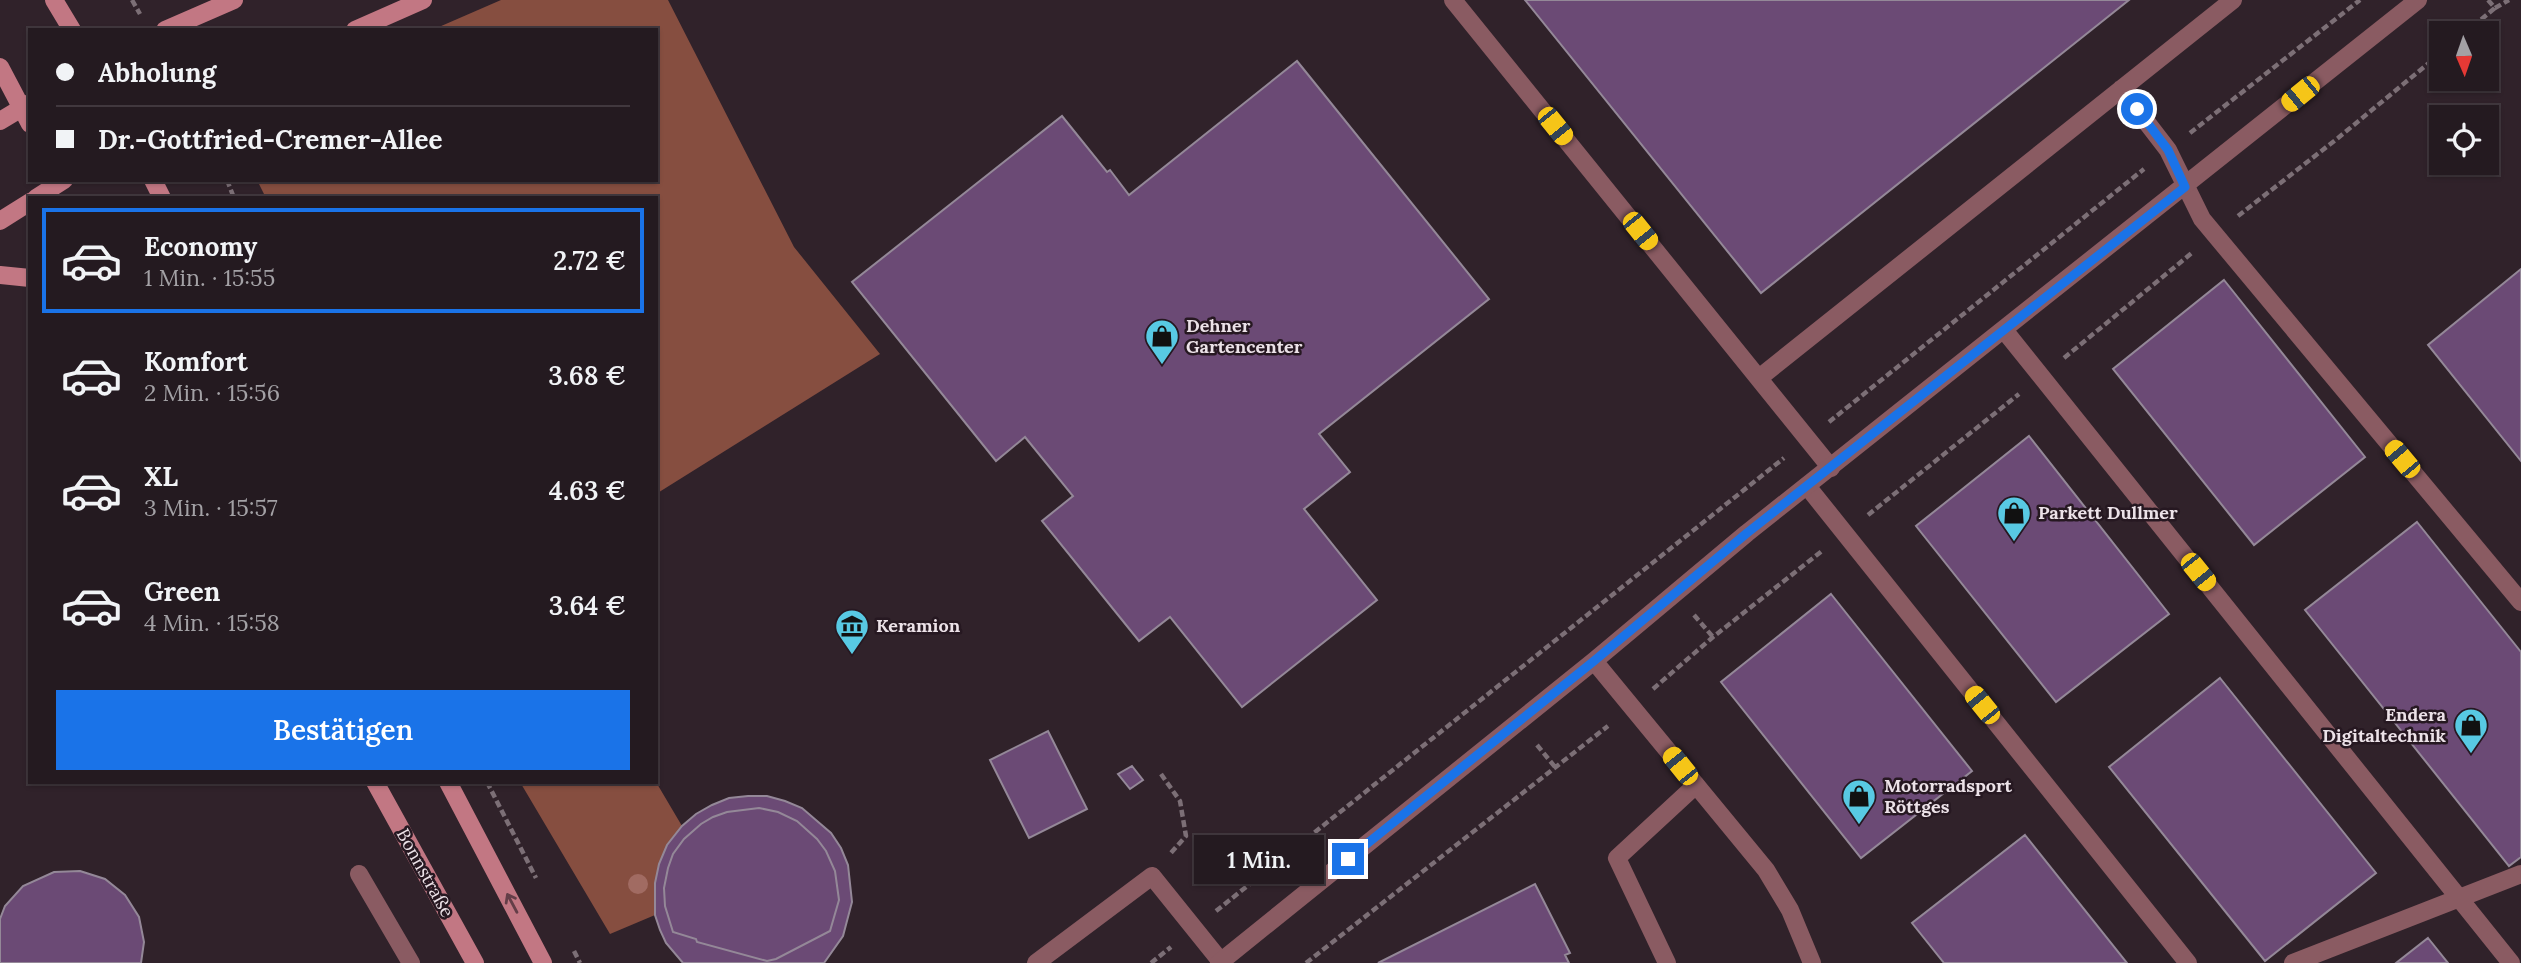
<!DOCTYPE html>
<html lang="de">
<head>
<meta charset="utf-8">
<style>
	body { margin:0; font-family:Lora,serif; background:#2c2329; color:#f1f3f6; height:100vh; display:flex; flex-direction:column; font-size:26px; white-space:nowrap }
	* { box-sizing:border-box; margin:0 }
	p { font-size:23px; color:#a3a1a5 }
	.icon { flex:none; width:38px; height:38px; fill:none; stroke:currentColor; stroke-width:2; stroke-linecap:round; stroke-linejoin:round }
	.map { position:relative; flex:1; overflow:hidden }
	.panel { position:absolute; left:28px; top:196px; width:630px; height:588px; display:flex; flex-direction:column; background:#241a20; border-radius:0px; box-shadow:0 2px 5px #0004,0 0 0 2px #41383e }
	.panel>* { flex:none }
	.hud { position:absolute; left:28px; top:28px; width:630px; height:154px; border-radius:0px; box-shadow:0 2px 5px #0004,0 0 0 2px #41383e; display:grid; align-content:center; height:154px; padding:0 28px; background:#241a20 }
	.needle { width:46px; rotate:178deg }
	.controls { position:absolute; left:2429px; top:21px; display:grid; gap:14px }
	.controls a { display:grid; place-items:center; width:70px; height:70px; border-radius:0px; background:#241a20; box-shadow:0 2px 5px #0004,0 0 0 2px #41383e; font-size:35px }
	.end { position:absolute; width:32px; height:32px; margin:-16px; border:9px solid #1a73e8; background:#fff; box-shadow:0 0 0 4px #fff }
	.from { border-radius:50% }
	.bubble { position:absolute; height:49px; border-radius:0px; background:#241a20; box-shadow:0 2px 5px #0004,0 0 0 2px #41383e; font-size:23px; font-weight:600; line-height:49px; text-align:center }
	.car { position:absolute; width:21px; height:42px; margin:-21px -10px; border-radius:9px; box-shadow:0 0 5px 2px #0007; background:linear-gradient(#f5c518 24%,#345 0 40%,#f5c518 0 76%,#345 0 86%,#f5c518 0) }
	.hud b { display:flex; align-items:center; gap:24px; height:66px; font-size:26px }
	.hud b+b { border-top:2px solid #41383e }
	.hud i { width:18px; height:18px; background:#f1f3f6 }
	ul { padding:12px 0 0; list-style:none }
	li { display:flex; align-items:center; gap:21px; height:105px; margin:0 14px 10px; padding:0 14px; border:4px solid transparent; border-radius:0px }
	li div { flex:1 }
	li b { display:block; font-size:26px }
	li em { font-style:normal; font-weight:600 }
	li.current { border-color:#1a73e8 }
	li>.icon { width:63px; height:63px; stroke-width:1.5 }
	.button { display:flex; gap:14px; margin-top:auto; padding:14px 28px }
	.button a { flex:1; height:80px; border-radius:0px; background:#1a73e8; color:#fff; font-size:28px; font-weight:600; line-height:80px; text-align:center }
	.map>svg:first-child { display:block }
</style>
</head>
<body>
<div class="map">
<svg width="2521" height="963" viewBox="0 0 2521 963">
	<rect width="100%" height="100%" fill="#30222a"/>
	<path fill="#864e40" d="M 501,0 L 668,0 L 794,247 L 880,354 L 656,494 L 656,198 L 266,198 L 257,180 L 656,180 L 656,30 L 432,30 Z
		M 520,782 L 656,782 L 682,826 C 658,857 655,877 655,915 L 610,934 Z"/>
	<path fill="#6b4a75" stroke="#948898" stroke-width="2" d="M 1525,0 L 2129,0 L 1761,293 Z
		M 1297,61 L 1489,299 L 1319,434 L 1350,472 L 1304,509 L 1377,600 L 1242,707 L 1170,617 L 1139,641 L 1042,521 L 1073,496 L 1025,437 L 996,461 L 852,282 L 1062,116 L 1107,172 L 1110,170 L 1129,195 Z
		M 2521,269 L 2521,461 L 2428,345 Z
		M 2224,280 L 2365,457 L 2254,545 L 2113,369 Z
		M 2029,436 L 2169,614 L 2056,702 L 1916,526 Z
		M 2417,522 L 2521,652 L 2521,857 L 2509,866 L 2305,610 Z
		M 1831,594 L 1972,771 L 1861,858 L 1721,682 Z
		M 2220,678 L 2376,873 L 2265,961 L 2109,767 Z
		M 1048,731 L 1087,809 L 1029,838 L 990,760 Z
		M 1132,766 L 1143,780 L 1130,789 L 1118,774 Z
		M 748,796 L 767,796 L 785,801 L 802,808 L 831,833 L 841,848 L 848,865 L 852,902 L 843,936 L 824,963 L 683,963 L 666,943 L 660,930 L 655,915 L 655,883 L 659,864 L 667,845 L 682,826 L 696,814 L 712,805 L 729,798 Z
		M 759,808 L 778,812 L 797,821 L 817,839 L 826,851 L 835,871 L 839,900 L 830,931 L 776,959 L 767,961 L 697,942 L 696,939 L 673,932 L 665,906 L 664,888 L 668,868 L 673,854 L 684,839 L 701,824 L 713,817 L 727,812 Z
		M 2025,835 L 2127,963 L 1944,963 L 1912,923 Z
		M 80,871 L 105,879 L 125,895 L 139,917 L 144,942 L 141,963 L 0,963 L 0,919 L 5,906 L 23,886 L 54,872 Z
		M 1535,884 L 1570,953 L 1565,955 L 1569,963 L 1378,963 Z
		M 2428,938 L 2448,963 L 2396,963 Z"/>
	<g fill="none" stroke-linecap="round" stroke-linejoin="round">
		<path stroke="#7c6f76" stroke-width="4.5" stroke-dasharray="7 3.5" stroke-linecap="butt" d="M 132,0 L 140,14
			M 2488,0 L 2495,8 L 2509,0
			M 2465,33 L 2495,8
			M 2190,133 L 2360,0
			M 227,180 L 234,198
			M 2238,216 L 2338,138 L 2441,53
			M 2064,358 L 2193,252
			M 1829,422 L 2144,169
			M 1868,515 L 2019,394
			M 1694,615 L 1713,637
			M 1653,689 L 1713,637 L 1822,551
			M 1537,745 L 1555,767
			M 1161,774 L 1180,801 L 1186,836 L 1170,854
			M 487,782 L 536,878
			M 1216,911 L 1784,458
			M 574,951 L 580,963
			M 1151,963 L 1171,947
			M 1306,963 L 1608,726"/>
		<path stroke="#8a5b62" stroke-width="18" d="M 1453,0 L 1831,468
			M 2121,89 L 2168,150 L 2202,219 L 2521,602
			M 2004,330 L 2511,963
			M 1759,378 L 2233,0
			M 1807,486 L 2188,963
			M 359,874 L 411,963
			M 1036,963 L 1152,876 L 1222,963
			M 1667,963 L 1617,858 L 1696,785
			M 2293,963 L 2521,874"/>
		<path stroke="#8a5b62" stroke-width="18" d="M 1594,661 L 1766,870 L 1790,910 L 1812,963
			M 1219,963 L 1594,661 L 1747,533 L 2418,0"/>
		<path stroke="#c27783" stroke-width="18" d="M 54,0 L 72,30
			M 165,30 L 234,0
			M 355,30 L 423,0
			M 0,67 L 30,124
			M 0,121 L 30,103
			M 153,180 L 162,198
			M 36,198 L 64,180
			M 0,221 L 30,202
			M 0,275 L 30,278
			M 375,782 L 475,963
			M 448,782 L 543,963"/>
	</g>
	<circle fill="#a16b62" cx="638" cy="884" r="10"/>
	<defs><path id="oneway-shaft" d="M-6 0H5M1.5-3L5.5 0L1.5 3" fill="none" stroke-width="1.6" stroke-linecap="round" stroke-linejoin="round" transform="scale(1.75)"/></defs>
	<use stroke="#643e48" href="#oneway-shaft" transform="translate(512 903) rotate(-118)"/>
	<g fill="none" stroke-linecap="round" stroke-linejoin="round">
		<path stroke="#1a73e8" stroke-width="9" d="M 1348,859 L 1594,661 L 1747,533 L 2185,187 L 2168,150 L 2137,109"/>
	</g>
	<defs>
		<g id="shop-pin" transform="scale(1.75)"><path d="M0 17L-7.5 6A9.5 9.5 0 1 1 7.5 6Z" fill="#58c9e3" stroke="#261821"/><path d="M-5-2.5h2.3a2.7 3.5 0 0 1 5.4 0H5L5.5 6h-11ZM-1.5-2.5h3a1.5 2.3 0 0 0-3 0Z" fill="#111"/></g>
		<g id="museum-pin" transform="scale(1.75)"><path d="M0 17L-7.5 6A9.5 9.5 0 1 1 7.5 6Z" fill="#58c9e3" stroke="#261821"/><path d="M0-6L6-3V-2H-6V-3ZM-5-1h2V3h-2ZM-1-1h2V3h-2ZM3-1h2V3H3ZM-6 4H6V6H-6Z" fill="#111"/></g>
	</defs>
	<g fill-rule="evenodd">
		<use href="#shop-pin" x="1162" y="336"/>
		<use href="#shop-pin" x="2014" y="513"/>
		<use href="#museum-pin" x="852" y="626"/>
		<use href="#shop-pin" x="2471" y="725"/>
		<use href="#shop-pin" x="1859" y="796"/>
	</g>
	<g text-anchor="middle" stroke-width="5" stroke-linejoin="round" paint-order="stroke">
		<g font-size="18" font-weight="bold" fill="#ece2e8" stroke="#261821" text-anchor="start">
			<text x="1186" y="332">Dehner<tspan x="1186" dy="21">Gartencenter</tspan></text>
			<text x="2038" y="519">Parkett Dullmer</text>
			<text x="876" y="632">Keramion</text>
			<text x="2446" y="721" text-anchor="end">Endera<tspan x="2446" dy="21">Digitaltechnik</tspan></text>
			<text x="1884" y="792">Motorradsport<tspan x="1884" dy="21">Röttges</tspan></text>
		</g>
		<g font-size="18" fill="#ece2e8" stroke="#261821">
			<text transform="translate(425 873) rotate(61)" y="6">Bonnstraße</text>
		</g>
	</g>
</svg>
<div class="controls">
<a><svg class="needle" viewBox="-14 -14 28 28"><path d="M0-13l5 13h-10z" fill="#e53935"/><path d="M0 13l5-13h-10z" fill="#a3a1a5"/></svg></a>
<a><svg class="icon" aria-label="locate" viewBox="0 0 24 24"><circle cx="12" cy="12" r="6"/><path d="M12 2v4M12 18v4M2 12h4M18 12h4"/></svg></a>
</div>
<i class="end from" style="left:2137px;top:109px"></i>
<i class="end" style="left:1348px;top:859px"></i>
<div class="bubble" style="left:1194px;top:835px;width:130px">1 Min.</div>
<i class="car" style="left:2300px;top:94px;rotate:231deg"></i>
<i class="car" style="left:1555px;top:126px;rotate:141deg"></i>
<i class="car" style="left:1640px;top:231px;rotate:141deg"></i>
<i class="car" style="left:2402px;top:459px;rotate:320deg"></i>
<i class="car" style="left:2198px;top:572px;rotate:141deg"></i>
<i class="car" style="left:1982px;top:705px;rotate:321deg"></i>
<i class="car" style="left:1680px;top:766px;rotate:321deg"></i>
<div class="hud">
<b><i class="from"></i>Abholung</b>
<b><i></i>Dr.-Gottfried-Cremer-Allee</b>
</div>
<section class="panel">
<ul>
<li class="current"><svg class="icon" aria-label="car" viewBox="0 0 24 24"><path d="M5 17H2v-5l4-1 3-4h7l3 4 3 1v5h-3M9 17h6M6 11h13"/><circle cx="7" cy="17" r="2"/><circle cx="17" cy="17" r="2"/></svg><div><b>Economy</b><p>1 Min. · 15:55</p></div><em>2.72 €</em></li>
<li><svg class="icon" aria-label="car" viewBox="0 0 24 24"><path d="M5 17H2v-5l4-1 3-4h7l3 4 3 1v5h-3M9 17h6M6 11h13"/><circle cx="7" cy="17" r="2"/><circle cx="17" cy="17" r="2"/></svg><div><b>Komfort</b><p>2 Min. · 15:56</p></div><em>3.68 €</em></li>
<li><svg class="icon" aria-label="car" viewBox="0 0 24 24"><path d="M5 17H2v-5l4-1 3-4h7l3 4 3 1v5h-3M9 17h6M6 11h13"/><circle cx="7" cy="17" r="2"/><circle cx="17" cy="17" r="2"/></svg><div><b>XL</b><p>3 Min. · 15:57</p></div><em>4.63 €</em></li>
<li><svg class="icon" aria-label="car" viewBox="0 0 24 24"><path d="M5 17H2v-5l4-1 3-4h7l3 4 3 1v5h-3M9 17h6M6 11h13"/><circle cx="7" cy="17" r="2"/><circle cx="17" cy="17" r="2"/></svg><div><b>Green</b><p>4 Min. · 15:58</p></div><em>3.64 €</em></li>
</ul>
<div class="button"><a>Bestätigen</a></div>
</section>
</div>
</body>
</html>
